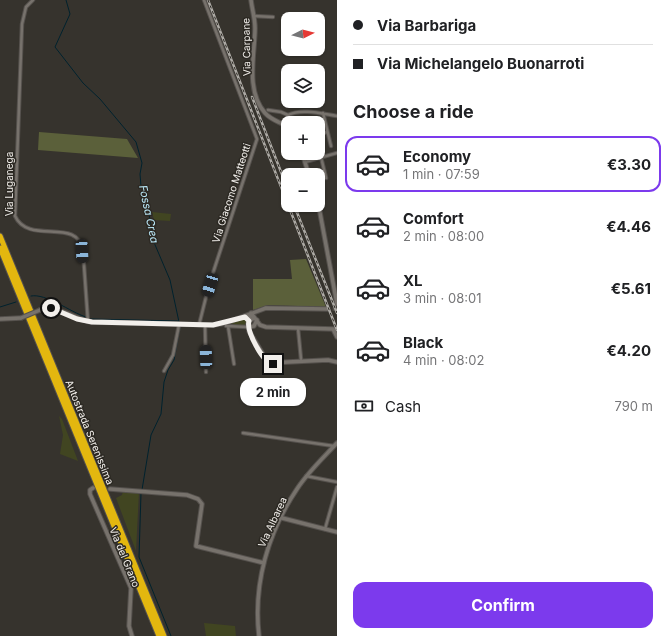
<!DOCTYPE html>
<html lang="en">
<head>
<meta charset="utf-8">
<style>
	body { margin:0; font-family:Inter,sans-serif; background:#f6f6f6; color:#202124; height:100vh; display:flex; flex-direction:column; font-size:15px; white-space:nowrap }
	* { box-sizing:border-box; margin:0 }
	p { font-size:13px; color:#757577 }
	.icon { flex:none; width:22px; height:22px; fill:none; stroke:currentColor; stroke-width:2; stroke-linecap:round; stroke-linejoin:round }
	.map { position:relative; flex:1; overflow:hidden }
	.details { display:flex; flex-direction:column; background:#fff; width:332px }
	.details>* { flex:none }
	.banner { display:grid; align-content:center; height:88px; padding:0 16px; background:#fff }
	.needle { width:26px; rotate:84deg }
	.tools { position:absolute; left:281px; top:12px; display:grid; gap:8px }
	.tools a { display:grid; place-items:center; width:44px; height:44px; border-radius:8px; background:#fff; box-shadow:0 1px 3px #0004; font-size:20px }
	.end { position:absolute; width:18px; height:18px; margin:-9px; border:5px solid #f2efeb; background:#111; box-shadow:0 0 0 2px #111 }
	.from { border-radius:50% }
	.bubble { position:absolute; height:28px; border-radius:12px; background:#fff; box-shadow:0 1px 3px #0004; font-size:13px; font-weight:700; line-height:28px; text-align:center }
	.car { position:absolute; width:12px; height:24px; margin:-12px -6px; border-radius:5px; box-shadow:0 0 3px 1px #0007; background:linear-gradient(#222 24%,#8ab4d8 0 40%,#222 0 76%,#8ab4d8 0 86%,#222 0) }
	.banner b { display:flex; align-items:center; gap:14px; height:38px; font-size:15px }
	.banner b+b { border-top:1px solid #e0e0e0 }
	.banner i { width:10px; height:10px; background:#202124 }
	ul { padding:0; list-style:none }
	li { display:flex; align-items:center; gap:12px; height:56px; margin:0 8px 6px; padding:0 8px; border:2px solid transparent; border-radius:12px }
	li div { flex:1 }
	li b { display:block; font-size:15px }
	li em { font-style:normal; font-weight:700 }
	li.selected { border-color:#7c3aed }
	li>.icon { width:36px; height:36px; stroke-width:1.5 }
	h2 { padding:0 16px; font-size:18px; line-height:48px }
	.pay { display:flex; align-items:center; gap:10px; height:44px; padding:0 16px; font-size:15px }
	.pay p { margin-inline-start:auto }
	.cta { display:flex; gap:8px; margin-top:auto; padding:8px 16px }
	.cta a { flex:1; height:46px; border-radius:12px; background:#7c3aed; color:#fff; font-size:16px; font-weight:700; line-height:46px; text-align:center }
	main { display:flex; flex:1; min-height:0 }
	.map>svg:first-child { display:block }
</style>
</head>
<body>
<main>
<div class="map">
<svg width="337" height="636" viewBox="0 0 337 636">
	<rect width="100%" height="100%" fill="#36332d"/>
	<path fill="#414521" d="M 152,212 L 171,214 L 170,221 L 154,220 Z
		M 244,318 L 248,321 L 244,326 L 226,325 Z
		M 59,416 L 62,419 L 78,461 L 60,454 L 63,435 Z
		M 123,491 L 139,492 L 136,551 L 116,498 L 122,495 Z
		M 204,623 L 235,626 L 236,636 L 206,636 Z"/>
	<path fill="#5b603a" d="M 39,132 L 127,139 L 138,158 L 38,150 Z
		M 306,259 L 326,307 L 268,305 L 253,310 L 253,279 L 292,279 L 290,260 Z"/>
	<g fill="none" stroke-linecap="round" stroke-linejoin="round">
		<path stroke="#00222d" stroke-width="1" d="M 66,0 L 70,14 L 55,47 L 83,83 L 100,99 L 136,142 L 142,163 L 140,174 L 141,186 L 147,201 L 153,240 L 170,280 L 179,322
			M 31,296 C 46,293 70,312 86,317
			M 0,307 L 16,302
			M 91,319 L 178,321
			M 142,490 L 151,435 L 161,414 L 164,382 L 168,370 L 174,360 L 180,328
			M 141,493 L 139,557 L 171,636"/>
		<path stroke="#524f4a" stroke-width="3.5" stroke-dasharray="3.5 2" stroke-linecap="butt" d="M 327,309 L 337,309"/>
		<g stroke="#55514d" stroke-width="4.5">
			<path id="street" d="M 33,0 L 26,7 L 22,24 L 15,216 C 29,246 78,216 83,251 L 88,322
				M 254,16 L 273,17
				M 268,110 L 281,112 L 288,115 L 292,123
				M 323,113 L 331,146
				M 288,115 C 302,108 323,114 337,116
				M 318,135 L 327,132
				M 321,157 L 326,178
				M 305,162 L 337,153
				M 199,325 L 209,285 L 257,139 L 204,0
				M 205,325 L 206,372
				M 226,326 L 248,327
				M 228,326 L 234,364
				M 298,328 L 301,359
				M 164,371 L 173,355 L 179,325
				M 243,433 L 334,446
				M 306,476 L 337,482
				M 325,529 L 337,487"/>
		</g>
		<g stroke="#55514d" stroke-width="5.5">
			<path id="secondary" d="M 251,0 C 252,9 255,18 255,28 C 255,54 245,90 265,113 C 271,120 280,122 288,127
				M 302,153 L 309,175
				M 318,202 L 337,304
				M 40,310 C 58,305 74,319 91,322 L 213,325 L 226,323 L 266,308 L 327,309
				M 251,313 L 248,324 L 249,331 L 268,363 L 328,360 L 337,362
				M 251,313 L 260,325 L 266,327 L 333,329 L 337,337
				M 0,319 L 21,318
				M 248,327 L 254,326 L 257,320 L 254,318 L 249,321
				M 93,488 L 90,490 L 90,494 L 131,588 L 129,626 L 132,636
				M 110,489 L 187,495 L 198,499 L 202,504 L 196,546 L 264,563
				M 282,518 L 337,532
				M 259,636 C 253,584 268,532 297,489 C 308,472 323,458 337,443"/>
		</g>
		<g stroke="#55514d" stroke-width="7">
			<path id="highway" d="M 0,236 L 164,636
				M 0,248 L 159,636"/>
		</g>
		<use href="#street" stroke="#77726c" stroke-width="2.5"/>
		<use href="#secondary" stroke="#77726c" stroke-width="3.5"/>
		<use href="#highway" stroke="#e3b70f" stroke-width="5"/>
		<g stroke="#aeaba6" stroke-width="2.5">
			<path id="rail" d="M 208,0 L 337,330
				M 252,97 L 288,190
				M 294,205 L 337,313"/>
		</g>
		<use href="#rail" stroke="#2c2923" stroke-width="1" stroke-dasharray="3" stroke-linecap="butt"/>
		<g stroke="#55514d" stroke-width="5.5" stroke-linecap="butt">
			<path id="secondary-bridge" d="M 21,318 L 40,310"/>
		</g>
		<use href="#secondary-bridge" stroke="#77726c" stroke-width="3.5"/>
	</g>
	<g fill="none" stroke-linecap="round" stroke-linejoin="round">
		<path stroke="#f2efeb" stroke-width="5" d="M 51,308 L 77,319 L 92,322 L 213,325 L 245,317 L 249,321 C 246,331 263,363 273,364"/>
	</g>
	<g text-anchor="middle" stroke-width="3" stroke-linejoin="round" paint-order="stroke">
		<g font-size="10" fill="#f2efeb" stroke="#2c2923">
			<text transform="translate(246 47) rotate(-91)" y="4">Via Carpane</text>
			<text transform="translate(9 184) rotate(-90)" y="4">Via Luganega</text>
			<text transform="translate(231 193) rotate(-72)" y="4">Via Giacomo Matteotti</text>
			<text transform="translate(90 432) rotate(68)" y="4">Autostrada Serenissima</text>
			<text transform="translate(272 522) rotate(-65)" y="4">Via Albarea</text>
			<text transform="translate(125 557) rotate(68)" y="4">Via del Grano</text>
		</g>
		<g font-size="11" font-style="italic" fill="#bbe9f9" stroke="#2c2923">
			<text transform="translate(149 214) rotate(78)" y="4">Fossa Crea</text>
		</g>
	</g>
</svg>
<div class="tools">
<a><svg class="needle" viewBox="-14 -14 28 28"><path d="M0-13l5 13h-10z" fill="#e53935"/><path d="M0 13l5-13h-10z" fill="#757577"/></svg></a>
<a><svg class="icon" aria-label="layers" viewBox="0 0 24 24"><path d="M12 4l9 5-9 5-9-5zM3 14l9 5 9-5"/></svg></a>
<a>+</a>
<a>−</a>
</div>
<i class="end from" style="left:51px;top:308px"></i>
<i class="end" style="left:273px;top:364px"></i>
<div class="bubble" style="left:240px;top:378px;width:66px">2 min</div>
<i class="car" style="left:82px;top:251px;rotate:177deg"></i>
<i class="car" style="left:210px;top:285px;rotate:197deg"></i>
<i class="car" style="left:206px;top:357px;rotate:358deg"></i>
</div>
<section class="details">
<div class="banner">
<b><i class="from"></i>Via Barbariga</b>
<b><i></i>Via Michelangelo Buonarroti</b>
</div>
<h2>Choose a ride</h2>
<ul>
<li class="selected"><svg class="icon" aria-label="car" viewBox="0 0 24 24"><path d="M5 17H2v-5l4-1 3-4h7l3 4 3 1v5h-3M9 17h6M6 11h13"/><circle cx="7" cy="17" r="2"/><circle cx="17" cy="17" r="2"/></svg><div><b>Economy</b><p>1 min · 07:59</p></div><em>€3.30</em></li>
<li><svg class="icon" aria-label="car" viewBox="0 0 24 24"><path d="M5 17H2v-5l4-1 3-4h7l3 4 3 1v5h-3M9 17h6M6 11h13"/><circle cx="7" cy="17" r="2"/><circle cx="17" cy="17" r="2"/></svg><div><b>Comfort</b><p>2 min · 08:00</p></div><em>€4.46</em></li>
<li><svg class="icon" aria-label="car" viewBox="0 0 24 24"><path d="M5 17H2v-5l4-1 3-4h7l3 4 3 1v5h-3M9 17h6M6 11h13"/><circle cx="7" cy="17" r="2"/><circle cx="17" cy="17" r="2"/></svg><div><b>XL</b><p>3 min · 08:01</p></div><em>€5.61</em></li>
<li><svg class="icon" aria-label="car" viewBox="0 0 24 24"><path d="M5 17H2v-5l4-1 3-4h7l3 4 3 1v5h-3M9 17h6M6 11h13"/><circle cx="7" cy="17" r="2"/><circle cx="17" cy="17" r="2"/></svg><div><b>Black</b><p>4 min · 08:02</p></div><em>€4.20</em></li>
</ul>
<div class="pay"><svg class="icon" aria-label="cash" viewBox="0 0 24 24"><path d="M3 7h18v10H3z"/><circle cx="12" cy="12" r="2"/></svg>Cash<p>790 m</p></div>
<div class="cta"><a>Confirm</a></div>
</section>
</main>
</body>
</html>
